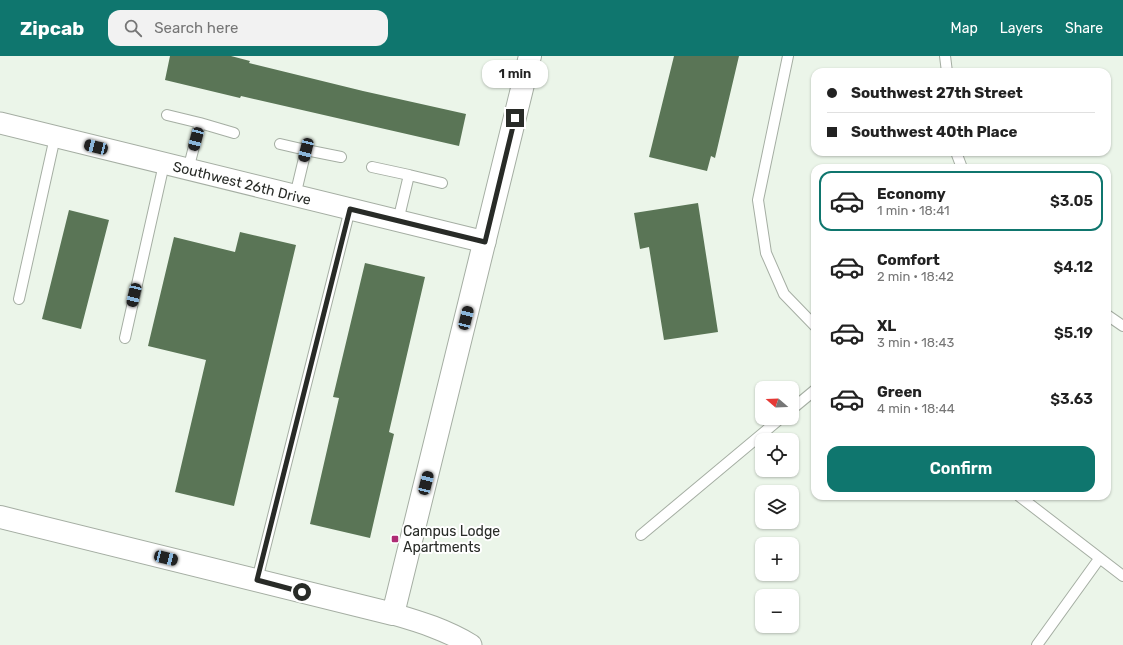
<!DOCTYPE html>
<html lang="en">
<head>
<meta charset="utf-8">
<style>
	body { margin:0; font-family:Rubik,sans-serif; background:#f2f2f2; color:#222; height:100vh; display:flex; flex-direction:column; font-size:15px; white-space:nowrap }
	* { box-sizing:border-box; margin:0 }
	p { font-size:13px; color:#767676 }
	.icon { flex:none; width:22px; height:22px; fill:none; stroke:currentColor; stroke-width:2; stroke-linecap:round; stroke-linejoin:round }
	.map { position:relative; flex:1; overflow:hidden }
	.sheet { position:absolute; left:811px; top:108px; width:300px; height:336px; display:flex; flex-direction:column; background:#fff; border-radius:12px; box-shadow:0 1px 3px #0004 }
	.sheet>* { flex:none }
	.top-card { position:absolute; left:811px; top:12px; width:300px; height:88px; border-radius:12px; box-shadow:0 1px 3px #0004; display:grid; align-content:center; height:88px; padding:0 16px; background:#fff }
	.needle { width:26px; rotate:289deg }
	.tools { position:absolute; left:755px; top:325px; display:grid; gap:8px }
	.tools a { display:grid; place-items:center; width:44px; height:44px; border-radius:8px; background:#fff; box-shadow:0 1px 3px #0004; font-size:20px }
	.end { position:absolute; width:18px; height:18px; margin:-9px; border:5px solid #282b27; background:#fff; box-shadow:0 0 0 2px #fff }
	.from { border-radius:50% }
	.bubble { position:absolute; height:28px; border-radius:12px; background:#fff; box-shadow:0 1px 3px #0004; font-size:13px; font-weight:600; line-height:28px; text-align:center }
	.car { position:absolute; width:12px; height:24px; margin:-12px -6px; border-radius:5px; box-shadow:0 0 3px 1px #0007; background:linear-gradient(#222 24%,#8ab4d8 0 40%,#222 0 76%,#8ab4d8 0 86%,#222 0) }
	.top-card b { display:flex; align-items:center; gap:14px; height:38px; font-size:15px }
	.top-card b+b { border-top:1px solid #e0e0e0 }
	.top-card i { width:10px; height:10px; background:#222 }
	ul { padding:7px 0 0; list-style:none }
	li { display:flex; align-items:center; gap:12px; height:60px; margin:0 8px 6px; padding:0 8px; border:2px solid transparent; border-radius:12px }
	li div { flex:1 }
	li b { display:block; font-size:15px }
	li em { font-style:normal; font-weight:600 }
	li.current { border-color:#0f766e }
	li>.icon { width:36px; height:36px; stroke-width:1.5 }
	.primary-button { display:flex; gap:8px; margin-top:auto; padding:8px 16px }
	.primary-button a { flex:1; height:46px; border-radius:12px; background:#0f766e; color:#fff; font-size:16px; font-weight:600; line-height:46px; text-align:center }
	header { display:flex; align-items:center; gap:24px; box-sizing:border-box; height:56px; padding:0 20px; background:#0f766e; color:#fff }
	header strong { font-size:19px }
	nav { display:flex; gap:22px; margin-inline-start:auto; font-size:14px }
	.search { width:280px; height:36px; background:#f2f2f2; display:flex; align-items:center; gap:10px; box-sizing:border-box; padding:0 14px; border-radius:12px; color:#767676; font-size:15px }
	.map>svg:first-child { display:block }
</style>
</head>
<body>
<header>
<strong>Zipcab</strong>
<div class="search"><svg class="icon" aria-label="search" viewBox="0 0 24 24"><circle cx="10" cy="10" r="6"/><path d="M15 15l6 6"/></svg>Search here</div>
<nav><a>Map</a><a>Layers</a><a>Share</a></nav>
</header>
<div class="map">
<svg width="1123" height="589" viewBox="0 0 1123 589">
	<rect width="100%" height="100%" fill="#ebf5e9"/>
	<path fill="#5a7556" d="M 170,0 L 231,0 L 250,5 L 249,7 L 363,35 L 466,58 L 459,90 L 241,40 L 240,42 L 165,24 Z
		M 674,0 L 739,0 L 715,102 L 711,100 L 707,115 L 649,101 Z
		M 698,147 L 718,276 L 664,284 L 649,191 L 640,193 L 634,157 Z
		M 69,154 L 109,164 L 81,273 L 42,263 Z
		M 240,176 L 296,189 L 234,450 L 175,436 L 206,304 L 148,290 L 174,181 L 235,196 Z
		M 365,207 L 425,221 L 389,376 L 394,378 L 370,482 L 310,468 L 339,342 L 333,341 Z"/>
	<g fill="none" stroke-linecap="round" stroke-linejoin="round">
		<g stroke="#a5aea3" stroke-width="12">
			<path id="lane" d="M 788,0 L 758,144 L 766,197 L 784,238 L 815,270
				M 945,0 L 947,16
				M 167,59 L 200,67
				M 280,88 L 306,94 L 295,140
				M 306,94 L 341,101
				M 956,96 L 962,112
				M 372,111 L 409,119 L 398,165
				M 188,114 L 200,67 L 234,77
				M 409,119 L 442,127
				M 19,243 L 55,81
				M 1107,259 L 1123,270
				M 125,282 L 164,108
				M 792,353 L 815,334
				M 1019,440 L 1123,520
				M 641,479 L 781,362
				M 257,524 L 350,153
				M 1037,589 L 1099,503"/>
		</g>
		<g stroke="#a5aea3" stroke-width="23">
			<path id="street" d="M 0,67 L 485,186
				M 393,558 C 421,566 446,574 471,589"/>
		</g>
		<g stroke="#a5aea3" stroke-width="24">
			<path id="secondary" d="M 0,461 L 393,558 L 530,0"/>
		</g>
		<use href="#lane" stroke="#fff" stroke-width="10"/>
		<use href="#street" stroke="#fff" stroke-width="21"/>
		<use href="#secondary" stroke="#fff" stroke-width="22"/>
	</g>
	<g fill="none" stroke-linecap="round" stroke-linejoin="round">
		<path stroke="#282b27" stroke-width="5" d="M 302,536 L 257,524 L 350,153 L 485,186 L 515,62"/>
	</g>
	<rect fill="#ae2b74" stroke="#fff" stroke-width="1.5" x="391" y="479" width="8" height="8" rx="2"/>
	<g text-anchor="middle" stroke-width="4" stroke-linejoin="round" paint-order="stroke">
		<g font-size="14" fill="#282b27" stroke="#fff">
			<text transform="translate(242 127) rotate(14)" y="5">Southwest 26th Drive</text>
		</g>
		<g font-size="14" fill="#282b27" stroke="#fff" text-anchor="start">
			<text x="403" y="480">Campus Lodge<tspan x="403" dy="16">Apartments</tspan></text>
		</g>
	</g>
</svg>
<div class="tools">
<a><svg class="needle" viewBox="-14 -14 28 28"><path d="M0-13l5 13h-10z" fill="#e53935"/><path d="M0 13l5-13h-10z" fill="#767676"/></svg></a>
<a><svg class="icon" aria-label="locate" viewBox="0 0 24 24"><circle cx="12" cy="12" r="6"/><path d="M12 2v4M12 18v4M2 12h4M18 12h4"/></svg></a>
<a><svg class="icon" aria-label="layers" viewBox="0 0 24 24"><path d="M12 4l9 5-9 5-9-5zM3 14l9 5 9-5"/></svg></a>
<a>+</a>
<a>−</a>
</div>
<i class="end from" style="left:302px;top:536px"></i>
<i class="end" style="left:515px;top:62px"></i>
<div class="bubble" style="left:482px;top:4px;width:66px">1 min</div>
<i class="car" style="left:196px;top:83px;rotate:195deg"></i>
<i class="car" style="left:96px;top:91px;rotate:284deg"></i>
<i class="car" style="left:306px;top:94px;rotate:194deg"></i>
<i class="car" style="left:134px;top:239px;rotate:193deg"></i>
<i class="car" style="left:466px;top:262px;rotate:14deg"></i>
<i class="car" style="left:426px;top:427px;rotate:14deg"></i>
<i class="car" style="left:166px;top:502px;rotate:104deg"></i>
<div class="top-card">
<b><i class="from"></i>Southwest 27th Street</b>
<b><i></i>Southwest 40th Place</b>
</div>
<section class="sheet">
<ul>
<li class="current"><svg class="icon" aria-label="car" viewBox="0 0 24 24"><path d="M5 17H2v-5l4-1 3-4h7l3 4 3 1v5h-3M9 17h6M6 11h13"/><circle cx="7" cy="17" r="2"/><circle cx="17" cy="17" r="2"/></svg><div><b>Economy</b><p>1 min · 18:41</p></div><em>$3.05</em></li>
<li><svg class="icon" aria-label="car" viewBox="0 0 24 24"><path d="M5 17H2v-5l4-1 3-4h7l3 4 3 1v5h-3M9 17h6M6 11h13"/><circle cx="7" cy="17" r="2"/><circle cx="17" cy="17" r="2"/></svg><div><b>Comfort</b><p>2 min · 18:42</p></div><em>$4.12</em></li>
<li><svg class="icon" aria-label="car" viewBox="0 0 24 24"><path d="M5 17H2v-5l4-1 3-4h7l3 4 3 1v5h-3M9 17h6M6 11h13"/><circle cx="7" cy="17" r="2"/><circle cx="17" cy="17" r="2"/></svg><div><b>XL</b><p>3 min · 18:43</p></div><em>$5.19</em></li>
<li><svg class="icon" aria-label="car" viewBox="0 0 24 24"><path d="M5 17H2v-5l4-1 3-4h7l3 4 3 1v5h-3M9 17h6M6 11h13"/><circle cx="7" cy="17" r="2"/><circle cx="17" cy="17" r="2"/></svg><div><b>Green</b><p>4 min · 18:44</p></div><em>$3.63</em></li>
</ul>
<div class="primary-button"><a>Confirm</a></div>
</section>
</div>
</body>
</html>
